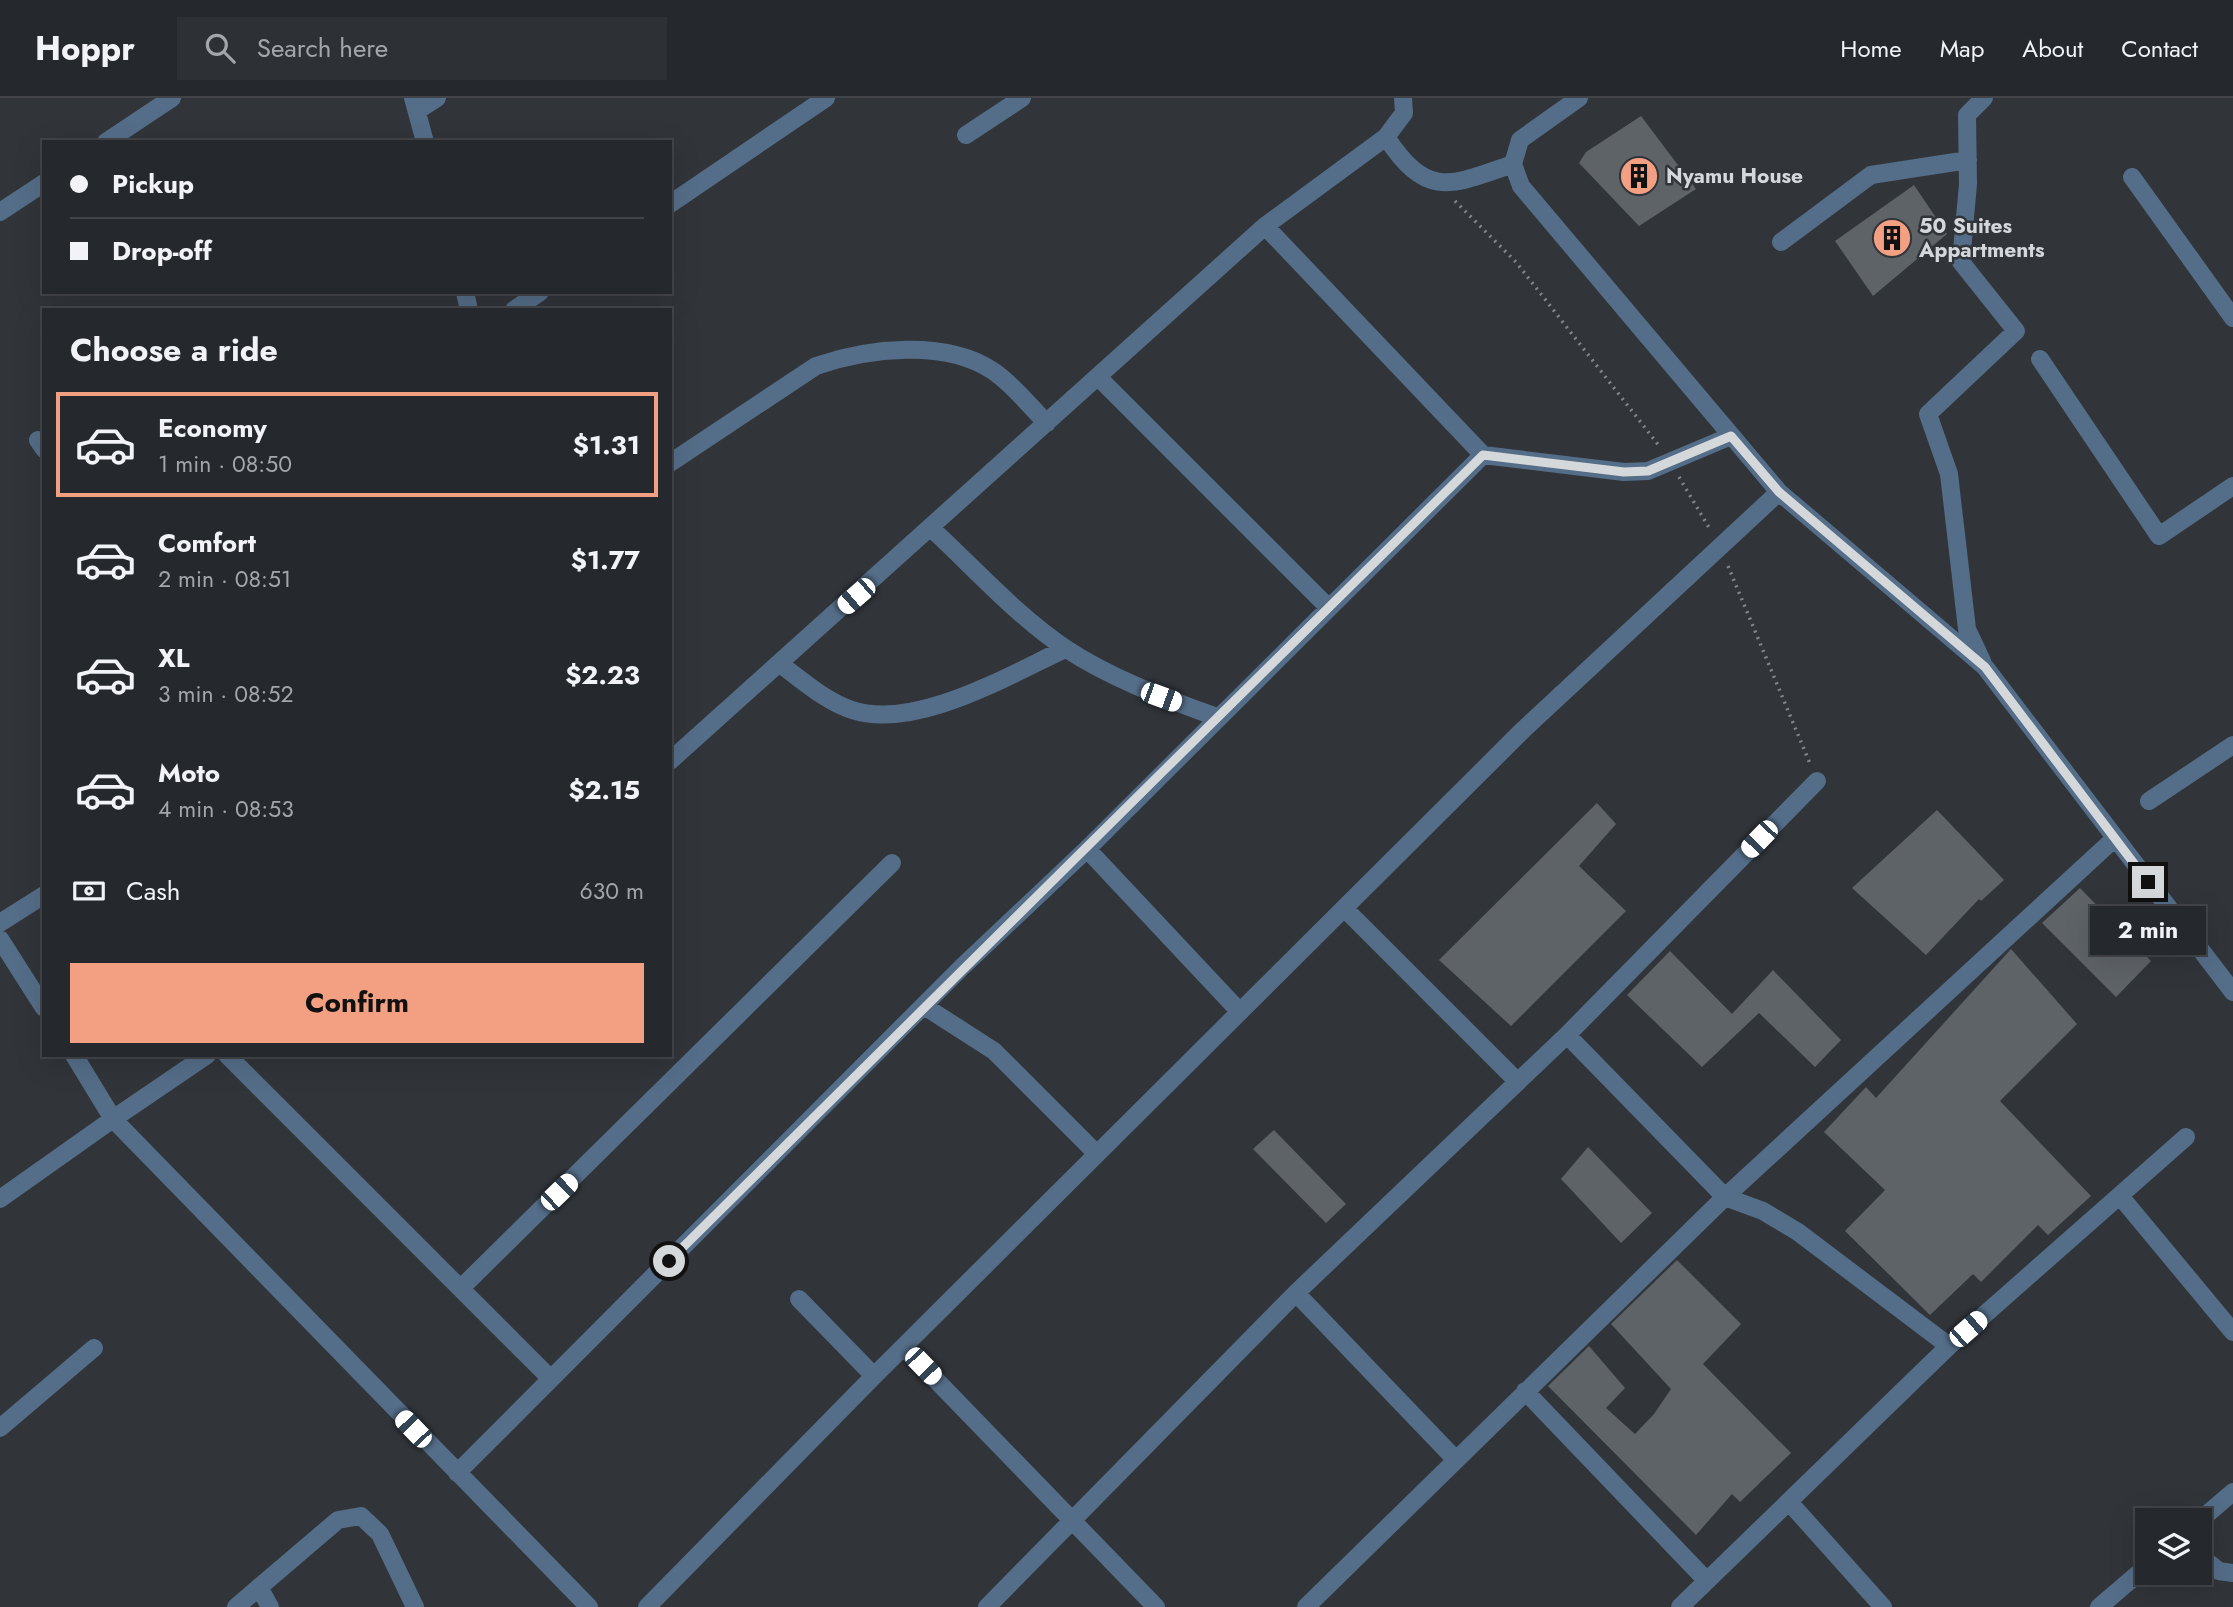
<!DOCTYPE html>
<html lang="en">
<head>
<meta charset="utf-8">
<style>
	body { margin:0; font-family:Jost,sans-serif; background:#2d3034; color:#f1f3f6; height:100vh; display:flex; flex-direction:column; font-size:26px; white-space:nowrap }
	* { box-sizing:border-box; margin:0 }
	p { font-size:23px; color:#a3a6a9 }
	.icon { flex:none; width:38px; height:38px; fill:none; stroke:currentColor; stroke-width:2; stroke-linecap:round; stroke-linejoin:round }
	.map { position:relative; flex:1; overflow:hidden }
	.side { position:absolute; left:42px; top:210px; width:630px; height:749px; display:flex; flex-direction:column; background:#25282c; border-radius:0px; box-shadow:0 7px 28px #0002,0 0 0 2px #424448 }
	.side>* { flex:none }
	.guide { position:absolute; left:42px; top:42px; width:630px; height:154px; border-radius:0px; box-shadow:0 7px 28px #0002,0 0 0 2px #424448; display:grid; align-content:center; height:154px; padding:0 28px; background:#25282c }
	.fabs { position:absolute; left:2135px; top:1410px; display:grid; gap:14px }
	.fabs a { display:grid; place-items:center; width:77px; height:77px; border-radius:0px; background:#25282c; box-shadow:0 7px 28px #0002,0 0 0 2px #424448; font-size:35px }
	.end { position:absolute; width:32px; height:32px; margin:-16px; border:9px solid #d5d8db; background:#111; box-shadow:0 0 0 4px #111 }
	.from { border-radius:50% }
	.bubble { position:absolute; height:49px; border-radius:0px; background:#25282c; box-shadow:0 7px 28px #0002,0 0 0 2px #424448; font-size:23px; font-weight:700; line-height:49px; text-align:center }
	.car { position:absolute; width:21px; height:42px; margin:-21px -10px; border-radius:9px; box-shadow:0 0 5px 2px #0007; background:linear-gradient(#fff 24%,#345 0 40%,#fff 0 76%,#345 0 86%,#fff 0) }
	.guide b { display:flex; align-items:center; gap:24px; height:66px; font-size:26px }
	.guide b+b { border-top:2px solid #424448 }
	.guide i { width:18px; height:18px; background:#f1f3f6 }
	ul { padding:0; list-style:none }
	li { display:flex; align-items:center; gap:21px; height:105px; margin:0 14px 10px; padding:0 14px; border:4px solid transparent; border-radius:0px }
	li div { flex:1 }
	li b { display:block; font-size:26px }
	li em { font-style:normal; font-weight:700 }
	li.active { border-color:#f39f82 }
	li>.icon { width:63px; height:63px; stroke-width:1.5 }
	h2 { padding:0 28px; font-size:32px; line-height:84px }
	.pay { display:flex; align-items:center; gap:18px; height:77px; padding:0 28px; font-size:26px }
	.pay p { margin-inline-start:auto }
	.action { display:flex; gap:14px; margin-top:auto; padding:14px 28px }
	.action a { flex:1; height:80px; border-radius:0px; background:#f39f82; color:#111; font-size:28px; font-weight:700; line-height:80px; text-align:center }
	header { display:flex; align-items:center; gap:42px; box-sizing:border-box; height:98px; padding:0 35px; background:#25282c; border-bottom:2px solid #424448 }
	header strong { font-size:33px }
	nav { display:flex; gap:38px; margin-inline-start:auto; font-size:24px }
	.search { width:490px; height:63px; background:#2d3034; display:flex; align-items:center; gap:18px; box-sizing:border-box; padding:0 24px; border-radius:0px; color:#a3a6a9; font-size:26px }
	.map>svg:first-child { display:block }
</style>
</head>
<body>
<header>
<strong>Hoppr</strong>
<div class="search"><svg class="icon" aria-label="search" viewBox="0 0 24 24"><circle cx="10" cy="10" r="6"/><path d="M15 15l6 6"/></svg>Search here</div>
<nav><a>Home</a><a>Map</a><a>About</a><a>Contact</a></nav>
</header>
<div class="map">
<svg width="2233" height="1509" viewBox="0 0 2233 1509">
	<rect width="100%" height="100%" fill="#31353a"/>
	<path fill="#5e6368" d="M 1641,18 L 1696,91 L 1639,128 L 1579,65 L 1586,54 Z
		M 1914,87 L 1947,136 L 1873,198 L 1835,143 Z
		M 1597,705 L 1616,726 L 1579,768 L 1626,813 L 1511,928 L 1439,862 Z
		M 1937,712 L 2004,782 L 1981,803 L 1979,801 L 1926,857 L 1852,790 Z
		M 2080,790 L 2151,863 L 2116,899 L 2042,825 Z
		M 2011,851 L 2077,926 L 2000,1003 L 2091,1098 L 2048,1137 L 2038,1127 L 1981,1184 L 1973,1176 L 1930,1217 L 1845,1133 L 1885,1092 L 1824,1034 L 1866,989 L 1876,1000 Z
		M 1670,853 L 1732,916 L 1773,872 L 1841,942 L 1815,969 L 1759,915 L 1702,969 L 1627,897 Z
		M 1274,1032 L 1346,1106 L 1326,1125 L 1253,1051 Z
		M 1588,1049 L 1652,1115 L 1621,1145 L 1561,1081 Z
		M 1677,1162 L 1741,1226 L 1703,1266 L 1791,1355 L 1740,1404 L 1732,1396 L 1696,1437 L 1548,1288 L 1589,1248 L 1625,1290 L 1606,1310 L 1635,1336 L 1654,1316 L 1671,1291 L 1611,1226 Z"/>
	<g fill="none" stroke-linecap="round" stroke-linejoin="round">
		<path stroke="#828589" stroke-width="3.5" stroke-dasharray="2 5" stroke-linecap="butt" d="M 1455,103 L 1516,164 L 1660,349
			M 1679,379 L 1711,433
			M 1728,468 L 1811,668"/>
		<path stroke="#546d88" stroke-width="18" d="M 413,0 L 425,44
			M 1579,0 L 1520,42 L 1513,66 L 1521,88 L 1779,394 L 1985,569 L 2233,894
			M 417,13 L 437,0
			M 966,37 L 1022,0
			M 1386,39 C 1427,101 1450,88 1513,66
			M 106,44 L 172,0
			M 2132,79 L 2233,220
			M 670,106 L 826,0
			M 0,114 L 44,85
			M 1265,128 L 1483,357
			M 1781,144 L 1871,77 L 1968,62
			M 465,194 L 469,212
			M 514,212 L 540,194
			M 2040,261 L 2159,438 L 2233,388
			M 1098,279 L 1329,510
			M 38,342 L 44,351
			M 670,365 L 816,268 C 868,250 946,241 993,273 C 1013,286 1030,309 1047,325
			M 932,431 C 973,469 1021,522 1068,552 C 1114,582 1168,601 1219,620
			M 1982,563 L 1967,531 L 1949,376 L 1928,316 L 2016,233 L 1961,164 L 1968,86 L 1967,17 L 1984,0
			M 780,566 C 802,582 825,603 852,612 C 915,633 1009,577 1065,551
			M 670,663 L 1265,128 L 1386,39 L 1404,15 L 1403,0
			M 2149,703 L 2233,647
			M 1087,751 L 1483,357 L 1624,374 L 1648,373 L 1731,338
			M 1344,810 L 1518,984
			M 0,825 L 44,797
			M 0,841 L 44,910
			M 924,908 L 994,953 L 1097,1056
			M 1567,937 L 1725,1099 L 1763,1113 L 1798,1134 L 1949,1248
			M 74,957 L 113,1021 L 207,957
			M 227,957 L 551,1281
			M 2120,1098 L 2233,1234
			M 0,1101 L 113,1021 L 589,1509
			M 461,1190 L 892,765
			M 1296,1195 L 1456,1362
			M 799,1201 L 874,1278
			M 904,1249 L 1156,1509
			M 1525,1293 L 1707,1483
			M 0,1330 L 94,1250
			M 457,1375 L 962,869 L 1087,751 L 1240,914
			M 1790,1405 L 1883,1509
			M 2199,1423 L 2233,1394
			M 2200,1458 L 2219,1473 L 2233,1475
			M 259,1489 L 270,1509
			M 236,1509 L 338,1422 L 361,1418 L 380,1436 L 415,1509
			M 647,1509 L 874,1278 L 1523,632 L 1779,394
			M 987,1509 L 1296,1195 L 1567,937 L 1817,683
			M 1306,1509 L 1725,1099 L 2114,741
			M 1680,1509 L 1949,1248 L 2186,1039
			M 2099,1509 L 2147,1468"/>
	</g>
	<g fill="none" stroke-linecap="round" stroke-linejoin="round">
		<path stroke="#d5d8db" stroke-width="9" d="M 669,1163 C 939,893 1212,626 1483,357 L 1624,374 L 1648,373 L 1731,338 L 1779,394 L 1985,569 L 2148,784"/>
	</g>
	<defs>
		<g id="building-disc" transform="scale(2.0125)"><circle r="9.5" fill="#f39f82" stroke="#31353a"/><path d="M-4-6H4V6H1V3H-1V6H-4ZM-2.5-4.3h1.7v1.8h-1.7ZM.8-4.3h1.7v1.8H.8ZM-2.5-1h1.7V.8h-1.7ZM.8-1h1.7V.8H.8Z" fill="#111"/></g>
	</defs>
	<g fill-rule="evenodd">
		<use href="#building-disc" x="1639" y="78"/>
		<use href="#building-disc" x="1892" y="140"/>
	</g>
	<g text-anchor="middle" stroke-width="5" stroke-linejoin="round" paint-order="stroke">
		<g font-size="21" font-weight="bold" fill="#d5d8db" stroke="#31353a" text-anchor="start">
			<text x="1666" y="85">Nyamu House</text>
			<text x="1919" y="135">50 Suites<tspan x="1919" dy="24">Appartments</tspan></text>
		</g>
	</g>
</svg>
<div class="fabs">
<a><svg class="icon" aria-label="layers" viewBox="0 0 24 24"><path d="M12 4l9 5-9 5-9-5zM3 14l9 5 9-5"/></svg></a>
</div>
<i class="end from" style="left:669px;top:1163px"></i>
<i class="end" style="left:2148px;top:784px"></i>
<div class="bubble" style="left:2090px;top:808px;width:116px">2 min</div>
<i class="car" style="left:856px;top:498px;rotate:229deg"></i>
<i class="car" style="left:1161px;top:599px;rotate:110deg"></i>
<i class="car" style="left:1759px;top:741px;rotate:224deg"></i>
<i class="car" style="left:559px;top:1094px;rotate:46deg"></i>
<i class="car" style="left:1968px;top:1231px;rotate:49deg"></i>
<i class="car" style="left:923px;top:1268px;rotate:136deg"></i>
<i class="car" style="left:413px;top:1331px;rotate:316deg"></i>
<div class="guide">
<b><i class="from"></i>Pickup</b>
<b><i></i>Drop-off</b>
</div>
<section class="side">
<h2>Choose a ride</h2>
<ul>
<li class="active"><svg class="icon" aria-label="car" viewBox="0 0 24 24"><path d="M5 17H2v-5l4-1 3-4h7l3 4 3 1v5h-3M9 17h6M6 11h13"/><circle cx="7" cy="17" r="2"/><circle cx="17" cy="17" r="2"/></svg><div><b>Economy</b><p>1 min · 08:50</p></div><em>$1.31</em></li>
<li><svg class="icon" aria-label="car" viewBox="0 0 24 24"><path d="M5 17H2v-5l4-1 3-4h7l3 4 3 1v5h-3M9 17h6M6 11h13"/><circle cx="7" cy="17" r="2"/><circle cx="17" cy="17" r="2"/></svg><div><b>Comfort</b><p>2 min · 08:51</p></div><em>$1.77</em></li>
<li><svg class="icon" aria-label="car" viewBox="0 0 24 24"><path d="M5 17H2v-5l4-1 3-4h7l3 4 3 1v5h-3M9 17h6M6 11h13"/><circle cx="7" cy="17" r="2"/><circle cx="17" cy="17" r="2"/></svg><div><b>XL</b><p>3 min · 08:52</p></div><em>$2.23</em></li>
<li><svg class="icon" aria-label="car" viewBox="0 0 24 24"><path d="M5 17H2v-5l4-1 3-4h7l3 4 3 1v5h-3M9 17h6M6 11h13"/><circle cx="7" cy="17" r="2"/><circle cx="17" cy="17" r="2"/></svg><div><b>Moto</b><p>4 min · 08:53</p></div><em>$2.15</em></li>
</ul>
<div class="pay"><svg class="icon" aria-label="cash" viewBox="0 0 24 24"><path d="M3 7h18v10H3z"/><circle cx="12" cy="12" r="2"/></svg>Cash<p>630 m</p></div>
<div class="action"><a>Confirm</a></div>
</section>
</div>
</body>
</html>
